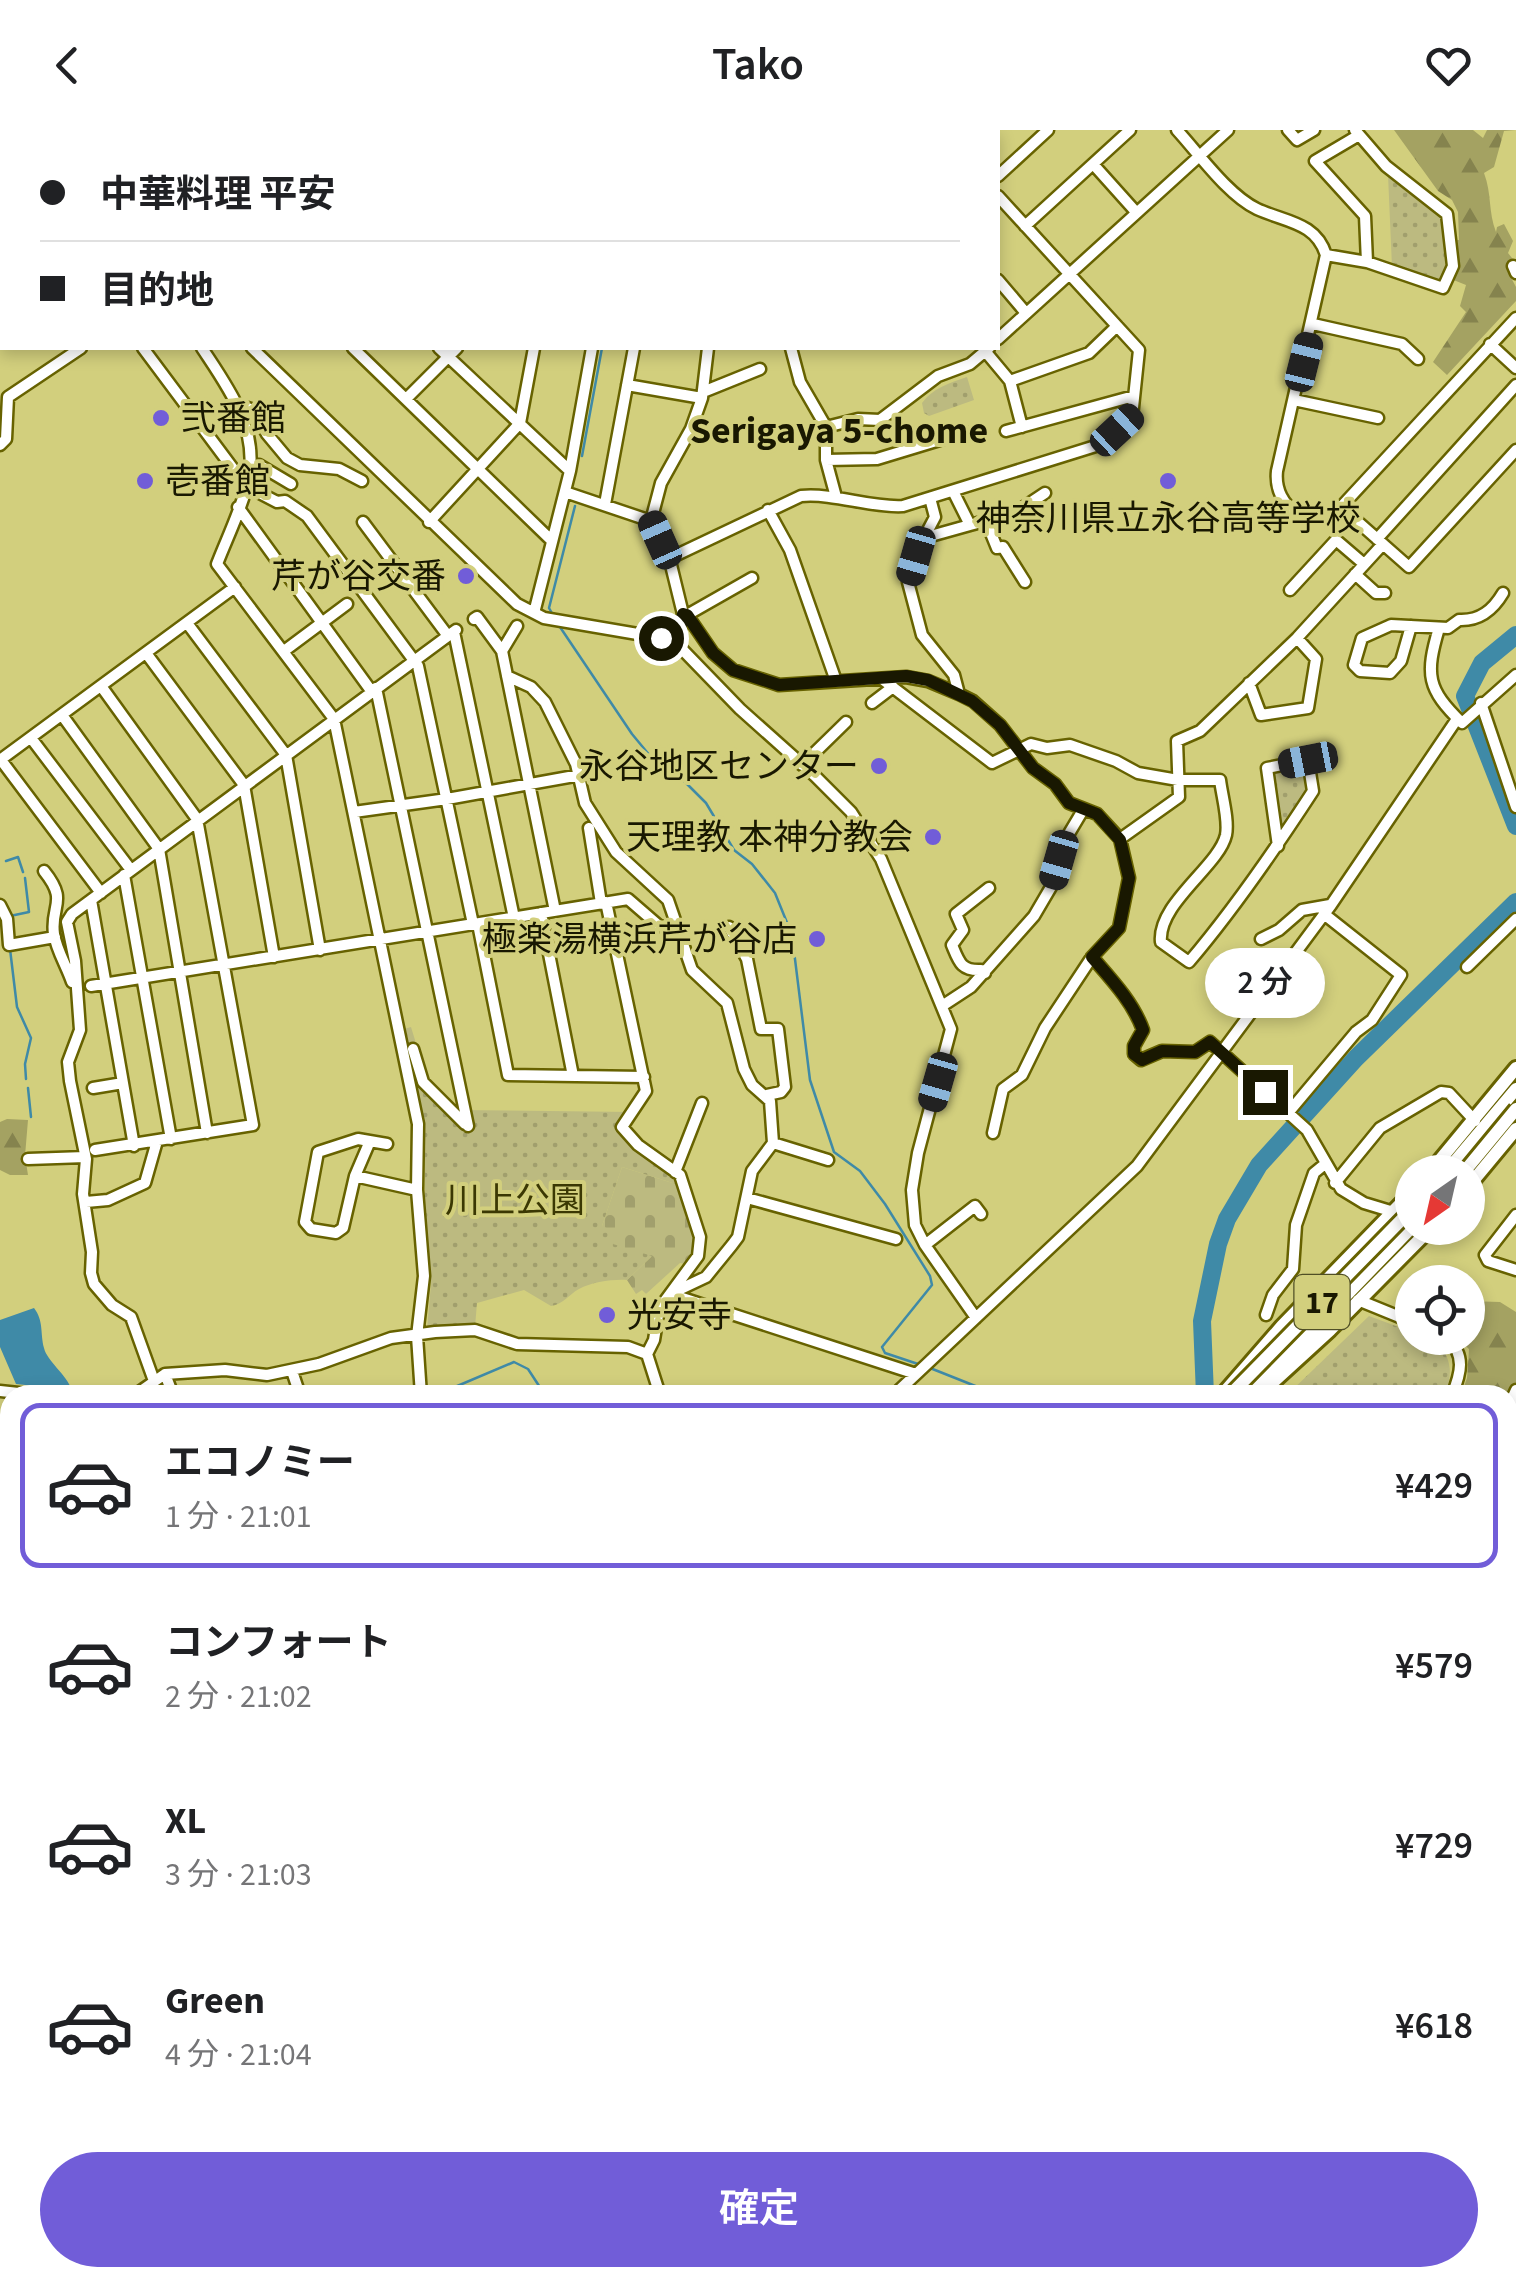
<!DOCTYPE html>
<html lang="ja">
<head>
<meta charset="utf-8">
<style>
	body { margin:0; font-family:"Source Sans 3","Noto Sans JP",sans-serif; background:#f6f6f6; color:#202124; height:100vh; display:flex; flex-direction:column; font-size:38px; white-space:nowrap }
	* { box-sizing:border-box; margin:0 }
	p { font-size:32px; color:#757577 }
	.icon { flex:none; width:55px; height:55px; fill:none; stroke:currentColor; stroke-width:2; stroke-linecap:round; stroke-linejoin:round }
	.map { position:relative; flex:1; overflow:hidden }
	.side { position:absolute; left:0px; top:1255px; width:1518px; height:902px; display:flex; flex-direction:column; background:#fff; border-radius:30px 30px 0 0; box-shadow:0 5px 15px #0003 }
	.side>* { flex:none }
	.top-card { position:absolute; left:0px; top:0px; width:1000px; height:220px; box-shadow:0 5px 15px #0003; display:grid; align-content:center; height:220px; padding:0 40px; background:#fff }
	.needle { width:65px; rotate:214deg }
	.buttons { position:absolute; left:1395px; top:1025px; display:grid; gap:20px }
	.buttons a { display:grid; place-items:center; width:90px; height:90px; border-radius:50%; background:#fff; box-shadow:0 5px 15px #0003; font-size:50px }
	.end { position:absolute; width:45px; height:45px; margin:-22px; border:12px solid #191801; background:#fff; box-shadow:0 0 0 5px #fff }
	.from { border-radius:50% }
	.bubble { position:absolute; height:70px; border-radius:35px; background:#fff; box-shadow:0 5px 15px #0003; font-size:32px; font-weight:600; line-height:70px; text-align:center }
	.car { position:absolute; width:30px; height:60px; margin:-30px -15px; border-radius:12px; box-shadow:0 0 8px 2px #0007; background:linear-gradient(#222 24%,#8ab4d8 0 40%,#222 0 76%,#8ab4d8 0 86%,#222 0) }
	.top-card b { display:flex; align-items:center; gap:35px; height:95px; font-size:38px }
	.top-card b+b { border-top:2px solid #e0e0e0 }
	.top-card i { width:25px; height:25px; background:#202124 }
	ul { padding:18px 0 0; list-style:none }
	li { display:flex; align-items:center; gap:30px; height:165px; margin:0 20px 15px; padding:0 20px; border:5px solid transparent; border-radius:20px }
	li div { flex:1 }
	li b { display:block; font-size:38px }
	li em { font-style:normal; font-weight:600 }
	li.current { border-color:#715dd8 }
	li>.icon { width:90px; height:90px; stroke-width:1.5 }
	.button { display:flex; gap:20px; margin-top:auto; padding:20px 40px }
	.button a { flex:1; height:115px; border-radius:60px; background:#715dd8; color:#fff; font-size:40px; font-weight:600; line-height:115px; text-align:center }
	header { display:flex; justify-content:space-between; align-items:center; height:130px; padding:0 40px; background:#fff; font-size:45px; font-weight:600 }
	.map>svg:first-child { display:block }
</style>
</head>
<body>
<header><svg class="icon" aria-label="back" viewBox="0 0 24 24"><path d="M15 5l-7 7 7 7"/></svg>Tako<svg class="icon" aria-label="heart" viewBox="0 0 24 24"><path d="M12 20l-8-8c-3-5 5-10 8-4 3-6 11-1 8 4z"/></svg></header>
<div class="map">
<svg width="1516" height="2157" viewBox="0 0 1516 2157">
	<defs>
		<pattern id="forest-firs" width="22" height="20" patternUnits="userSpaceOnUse" patternTransform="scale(2.5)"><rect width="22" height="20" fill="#a4a262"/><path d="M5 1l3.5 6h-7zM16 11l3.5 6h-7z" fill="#85834e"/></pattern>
		<pattern id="cemetery-stones" width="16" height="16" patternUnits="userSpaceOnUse" patternTransform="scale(2.5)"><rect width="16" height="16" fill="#bcba80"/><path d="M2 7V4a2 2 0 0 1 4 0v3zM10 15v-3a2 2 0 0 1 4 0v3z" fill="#a19f6d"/></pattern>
		<pattern id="park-dots" width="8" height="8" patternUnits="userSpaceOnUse" patternTransform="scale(2.5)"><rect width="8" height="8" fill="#bcba80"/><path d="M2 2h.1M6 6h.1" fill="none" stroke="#a19f6d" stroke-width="1.8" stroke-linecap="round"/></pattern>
	</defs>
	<rect width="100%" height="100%" fill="#d2cf7d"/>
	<path fill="url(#forest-firs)" d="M 1394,0 L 1473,0 L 1483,8 L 1487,0 L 1516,0 L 1504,1 L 1494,37 L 1484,43 C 1492,64 1488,82 1496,102 L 1497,97 L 1504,94 L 1513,111 L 1508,123 L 1516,133 L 1507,140 L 1516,157 L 1516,171 L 1447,245 L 1433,232 L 1466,182 L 1460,176 L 1466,155 L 1451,149 L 1454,110 L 1459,110 L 1458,82 L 1452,70 L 1438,61 Z
		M 7,989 L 28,990 L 25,1026 L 28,1045 L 10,1045 L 0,1040 L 0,992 Z
		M 1468,1171 L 1500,1172 L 1516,1182 L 1516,1252 L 1508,1268 L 1508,1265 L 1461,1265 L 1467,1248 L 1469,1219 L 1457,1208 L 1468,1208 Z"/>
	<path fill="url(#cemetery-stones)" d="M 622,1037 L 682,1056 C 689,1084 702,1109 686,1134 L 680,1133 L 646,1164 L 642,1160 L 636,1164 L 627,1150 L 651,1127 L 612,1114 L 602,1096 Z"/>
	<path fill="url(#park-dots)" d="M 1388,45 L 1442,87 L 1448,134 L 1443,150 L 1438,152 L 1392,137 Z
		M 967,247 L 974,270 L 929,286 L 924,283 L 922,273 C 933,258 949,253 967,247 Z
		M 1305,635 L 1309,662 L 1280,706 L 1271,641 Z
		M 411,897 L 427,949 L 456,980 L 632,982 L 623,997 L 680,1045 L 682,1056 L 622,1037 L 602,1096 L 616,1102 L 613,1114 L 652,1126 L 627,1150 C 613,1149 592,1152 579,1159 C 568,1165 564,1174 551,1176 L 524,1160 L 477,1173 L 475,1197 L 427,1199 L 431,1154 L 425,1096 L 425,996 L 404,899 Z
		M 1369,1186 L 1412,1202 L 1412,1208 L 1436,1210 C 1452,1230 1453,1242 1445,1265 L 1287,1265 Z
		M 0,1890 L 10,1897 L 10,1935 L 2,1931 L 10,1965 L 10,2026 L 0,2023 Z"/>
	<path fill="#3f8aa7" d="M 34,1178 C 44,1191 40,1203 44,1218 C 47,1231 66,1244 72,1260 L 16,1254 L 0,1217 L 0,1190 Z"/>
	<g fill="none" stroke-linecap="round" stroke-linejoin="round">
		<path stroke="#3f8aa7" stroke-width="2.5" d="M 582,326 L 602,218
			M 553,485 L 549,478 L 575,376
			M 560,497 L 632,604 L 651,627 L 673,640 L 706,673 L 734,720 L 752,734 L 775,763 L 792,805 L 810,950 L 834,1022 L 860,1041 L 885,1074 L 930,1146 L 932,1155 L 882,1217 L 885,1223 L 918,1234
			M 6,731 L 18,727 L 23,742
			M 10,786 L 29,782 L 25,748
			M 10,819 L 17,877 L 31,908 L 25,934 L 26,949
			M 28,958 L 31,987
			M 930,1238 L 998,1265
			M 436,1265 L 514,1232 L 528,1239 L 545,1265"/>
		<path stroke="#3f8aa7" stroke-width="18" d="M 1516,505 L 1482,533 L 1465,566 L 1516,696
			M 1205,1265 L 1202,1191 L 1218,1114 L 1227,1089 L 1259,1035 L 1356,928 L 1516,772
			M 1508,1877 L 1516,1886
			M 1508,2127 L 1516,2147
			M 778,2157 L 778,2148"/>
		<g stroke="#676200" stroke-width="15">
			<path id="minor" d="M 3,0 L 5,2
				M 290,0 L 291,2
				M 639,0 L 640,2
				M 700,0 L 702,2
				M 737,0 L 738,2
				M 1177,0 C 1199,24 1228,65 1257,79 C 1285,92 1316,92 1326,125 L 1277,341 C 1273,378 1311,402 1341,377 L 1516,188
				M 1288,0 L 1297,10 L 1314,0
				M 59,2 L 63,0
				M 761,2 L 764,0
				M 937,2 L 940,0
				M 1359,5 L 1315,31 L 1365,86 L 1367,132
				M 1093,34 L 1136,82
				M 998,46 L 1048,0
				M 1025,96 L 1130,0
				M 1326,125 L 1367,132 L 1443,158 L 1453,136 L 1447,84 L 1386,36 L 1355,0
				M 1513,136 L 1516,143
				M 0,137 L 2,136
				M 998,150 L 1026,183
				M 1313,194 L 1402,214 L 1418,229
				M 998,209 L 1228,0
				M 1490,214 L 1516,238
				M 143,218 L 246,356 L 277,372 L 285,371 L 307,386 L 418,536 L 473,794
				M 202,218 C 227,256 258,297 249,346 C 245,371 227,408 217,434 L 334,589 L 418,994 L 417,1060 L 424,1146 L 417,1206 L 421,1265
				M 252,218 L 517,474 L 544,488 L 661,508 L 677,514 L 740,579 L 815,646 L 851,682 L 881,729 L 951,899 L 918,1023 L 912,1060 L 915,1095 L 925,1115 L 976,1188
				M 353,218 L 551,410
				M 439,218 L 570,341 L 534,483
				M 791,218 L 800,252 L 826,297
				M 985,221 L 1010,251 L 1022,297
				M 1010,251 L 1089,223 L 1117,196
				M 627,255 L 702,268
				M 703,262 L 760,239
				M 406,269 L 457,218
				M 1294,270 L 1378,288
				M 238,275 L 254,280 L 267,304 L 287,328 L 300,335 L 339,339 L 362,351
				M 1006,301 L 1134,266
				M 0,315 L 6,309 L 8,267 L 81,218
				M 826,330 L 877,329 L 966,302
				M 250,335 L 259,335 L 291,354
				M 570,341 L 592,218
				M 953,361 L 970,395 L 1015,383 L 1045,363
				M 565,362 L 651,391
				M 836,367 L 826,330 L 826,297 L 858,289 L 880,290 L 938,246 L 970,234 L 989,218
				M 930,368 L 935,387 L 915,425 L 908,452 L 922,505 L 954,545 L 959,564
				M 605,374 L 634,218
				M 238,377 L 372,562
				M 1341,377 L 1409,437 L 1516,320
				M 768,380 L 790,420 L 836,551
				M 986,391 L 997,418 L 1003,417 L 1025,452
				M 363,392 L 448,506
				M 429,392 L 520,293 L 534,218
				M 927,407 L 970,395
				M 1377,409 L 1516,255
				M 668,429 L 801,366 C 836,363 869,378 903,376 L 1102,314 L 1132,287 L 1139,220 L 998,66
				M 1355,444 L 1376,463 L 1385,463
				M 1290,460 L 1336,410 L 1364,434
				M 683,484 L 687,485 L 713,523 L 733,540 L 779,555 L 906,547 L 928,551 L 959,564 L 973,571 L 1000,595 L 1033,638 L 1055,654 L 1069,673 L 1097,684 L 1120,709 L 1129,748 L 1119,798 L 1092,827 L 1045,898 L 1022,945 L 1003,959 L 993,1003
				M 687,485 L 752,448
				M 474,489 L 477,487 L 502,521
				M 187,493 L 286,625 L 320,820
				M 517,496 L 502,521 L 555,781
				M 1411,496 L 1401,531 L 1390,543 L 1360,541 L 1354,535 L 1362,508 L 1391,495 L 1448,498 L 1459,490 C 1480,491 1493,480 1503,463
				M 1439,498 C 1425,545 1427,559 1462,593 L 1516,545
				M 454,502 L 514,788
				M 677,514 L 683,484 L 671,435 L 651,391 L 661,353 L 691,299 L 702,268 L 708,218
				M 284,521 L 347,474
				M 146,523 L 244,655 L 274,827
				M 507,546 L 531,557 L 545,572 L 576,634 L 585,673 L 616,722 L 668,770 L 692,840 L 727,873 L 744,939 L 752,955 L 770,971 L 773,1013 L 752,1041 L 738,1107 L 732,1115 L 706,1147 L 670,1164
				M 882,549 L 992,633 L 1031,614 L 1047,618 L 1070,615 L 1116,631 L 1138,643 L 1178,650 L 1220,650 C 1222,666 1229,690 1226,705 C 1219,736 1157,774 1161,812 L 1189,832 C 1235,778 1274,721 1313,661 L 1308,630 L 1267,638 L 1278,716
				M 1249,553 L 1261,585 L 1308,578 L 1316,529 L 1297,508
				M 376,558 L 468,996
				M 872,573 L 893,557
				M 1481,573 L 1516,677
				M 62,585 L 159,719 L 207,1003
				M 31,608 L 131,740
				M 0,630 L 235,457
				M 1,630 L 101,763
				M 802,635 L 846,592
				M 354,682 L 447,669 L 580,645
				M 589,698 L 601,773
				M 1120,709 L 1179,667 L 1177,611 L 1200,601 L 1297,508 L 1383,414
				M 44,741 C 69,772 50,775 54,804 C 56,819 67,837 72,852
				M 124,745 L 171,1009
				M 91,770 L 134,1016
				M 606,772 L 646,961 L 622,997 L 638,1015 L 680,1045 L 700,1107 L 698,1126 L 659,1179 L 654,1210 L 647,1224 L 660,1265
				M 0,775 L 7,789 L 9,815 L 55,807
				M 541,783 L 573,946
				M 478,794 L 508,945 L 644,947
				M 729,797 L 747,829 L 761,899 L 778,899 L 785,957 L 781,962 L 767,965
				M 1261,809 L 1279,800 L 1302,780 L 1330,775
				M 1092,827 C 1111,849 1133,872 1143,900 L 1134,916 L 1134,924 L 1141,930 L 1162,921 L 1195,922 L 1210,912 L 1307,1000 L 1341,1059 L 1364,1073 L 1397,1083
				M 1467,837 L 1516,789
				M 985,843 L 981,840 C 961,841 959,832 952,815 L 963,800 L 956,784 L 989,758
				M 91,856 L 628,769 L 658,795 L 679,803
				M 942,876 L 971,857 L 1034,786 L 1051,757 L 1061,717 L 1083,680
				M 413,919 L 423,952 L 465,994
				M 93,958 L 123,953
				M 1288,983 L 1356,902 L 1372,890 L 1401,845 L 1324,784
				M 773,1013 L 828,1030
				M 387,1014 L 358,1009 L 318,1022 L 305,1092 L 311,1099 L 336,1103 L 343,1098 L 355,1046 L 417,1060
				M 95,1020 L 253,995 L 197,689 L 101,556
				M 28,1029 L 85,1027
				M 675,1042 L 702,973
				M 355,1046 L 370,1011
				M 1335,1053 L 1380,998 L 1441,962 L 1449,963 L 1475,991
				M 747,1068 L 896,1109
				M 86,1072 L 108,1070 L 145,1053 L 157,1011
				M 1516,1085 L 1485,1125 L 1488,1131 L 1516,1140
				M 925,1115 L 975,1076 L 981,1084
				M 670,1164 L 916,1244
				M 1358,1170 L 1412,1192
				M 1266,1185 L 1273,1165 L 1293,1139 L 1296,1095 L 1314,1043 L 1325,1034
				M 1447,1208 C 1466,1225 1461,1243 1452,1265
				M 292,1241 L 300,1265
				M 165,1244 L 173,1265
				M 154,1251 L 131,1187 L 112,1175 L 94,1154 L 91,1143 L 92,1122 L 83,1064 L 86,1029 L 70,951 L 68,932 L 80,900 L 75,831 L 67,792 L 72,784 L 456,500
				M 0,1261 L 37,1265
				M 135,1265 L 165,1244 L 225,1240 L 267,1245 L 319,1234 L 391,1208 L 435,1202 L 475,1200 L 517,1214 L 628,1217 L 647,1224
				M 894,1265 L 1137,1036 L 1331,775 L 1457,589
				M 1508,1288 L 1512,1281 L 1511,1271 L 1516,1260
				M 0,1323 L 10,1314
				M 0,1455 L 7,1473
				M 1508,1722 L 1516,1741
				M 10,1788 L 7,1800 L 10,1817
				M 1508,1913 L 1516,1918
				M 0,2030 L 10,2032
				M 475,2148 L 478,2157
				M 1283,2148 L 1283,2157
				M 80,2157 L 83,2148
				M 627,2157 L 639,2148
				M 729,2157 L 730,2148
				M 924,2157 L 949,2148
				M 1241,2157 L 1253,2148"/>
		</g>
		<g stroke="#676200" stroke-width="18">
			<path id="major" d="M 1430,1042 L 1516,938
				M 1446,1042 L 1516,959
				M 1222,1265 L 1282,1196 L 1412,1062
				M 1250,1265 L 1412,1097
				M 1259,1265 L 1330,1200 L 1431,1098
				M 341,2157 L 351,2148
				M 380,2157 L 390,2148
				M 393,2157 L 403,2148"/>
		</g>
		<g stroke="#676200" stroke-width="20">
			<path id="highway" d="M 0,1476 L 10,1472
				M 1508,1978 L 1516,1982"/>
		</g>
		<use href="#minor" stroke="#fff" stroke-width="10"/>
		<use href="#major" stroke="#fff" stroke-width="12"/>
		<use href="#highway" stroke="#fff" stroke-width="15"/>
		<g stroke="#676200" stroke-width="18" stroke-linecap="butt">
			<path id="major-bridge" d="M 1464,1042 L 1516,979
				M 1468,1057 L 1516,999
				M 1230,1265 L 1412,1079
				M 358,2157 L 368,2148"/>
		</g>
		<use href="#major-bridge" stroke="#fff" stroke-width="12"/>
	</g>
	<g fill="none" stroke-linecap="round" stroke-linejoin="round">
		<path stroke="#191801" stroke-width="12" d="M 661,508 L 677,514 L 683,484 L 687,485 L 713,523 L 733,540 L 779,555 L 906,546 L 928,550 L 972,571 L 1000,595 L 1033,638 L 1055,654 L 1069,673 L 1097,684 L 1120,710 L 1129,748 L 1119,798 L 1092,827 C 1111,849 1133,872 1143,900 L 1134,916 L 1134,924 L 1142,930 L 1162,921 L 1195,922 L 1210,912 L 1265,962"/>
	</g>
	<g fill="#715dd8" stroke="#d2cf7d" stroke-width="4">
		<circle cx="161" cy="288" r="10"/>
		<circle cx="145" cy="351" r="10"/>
		<circle cx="1168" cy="351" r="10"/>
		<circle cx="466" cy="446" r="10"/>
		<circle cx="879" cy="636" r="10"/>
		<circle cx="933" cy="707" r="10"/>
		<circle cx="817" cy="809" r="10"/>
		<circle cx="607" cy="1185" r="10"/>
	</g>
	<g text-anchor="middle" stroke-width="8" stroke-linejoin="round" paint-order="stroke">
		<rect fill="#d2cf7d" stroke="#504f26" stroke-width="2.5" x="1294.5" y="1145" width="55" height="54" rx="8"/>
		<g font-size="32" font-weight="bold" fill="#191801">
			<text x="1322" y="1183">17</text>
		</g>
		<g font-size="35" fill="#191801" stroke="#d2cf7d" text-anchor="end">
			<text x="181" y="300" text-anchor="start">弐番館</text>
			<text x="165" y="363" text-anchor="start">壱番館</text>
			<text x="1168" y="400" text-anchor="middle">神奈川県立永谷高等学校</text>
			<text x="446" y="458">芹が谷交番</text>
			<text x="859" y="648">永谷地区センター</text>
			<text x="913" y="719">天理教 本神分教会</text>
			<text x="797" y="821">極楽湯横浜芹が谷店</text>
			<text x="627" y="1197" text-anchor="start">光安寺</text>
		</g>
		<g font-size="35" fill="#3b3803" stroke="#d2cf7d">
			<text x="515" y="1082">川上公園</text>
		</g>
		<g font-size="38" font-weight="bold" fill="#191801" stroke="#d2cf7d">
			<text x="839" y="313">Serigaya 5-chome</text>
		</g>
	</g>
</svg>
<div class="buttons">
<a><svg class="needle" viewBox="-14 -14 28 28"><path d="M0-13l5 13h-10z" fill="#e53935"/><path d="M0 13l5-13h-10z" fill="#757577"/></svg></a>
<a><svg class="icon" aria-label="locate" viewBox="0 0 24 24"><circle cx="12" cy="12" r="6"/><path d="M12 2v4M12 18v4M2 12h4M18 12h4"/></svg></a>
</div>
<i class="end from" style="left:661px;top:508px"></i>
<i class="end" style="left:1265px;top:962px"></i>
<div class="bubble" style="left:1205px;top:818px;width:120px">2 分</div>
<i class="car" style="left:1304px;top:232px;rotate:14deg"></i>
<i class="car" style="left:1117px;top:300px;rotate:47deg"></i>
<i class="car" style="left:660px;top:410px;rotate:336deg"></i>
<i class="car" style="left:916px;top:426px;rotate:196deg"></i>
<i class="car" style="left:1308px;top:630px;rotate:259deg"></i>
<i class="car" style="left:1059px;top:730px;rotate:196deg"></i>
<i class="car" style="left:938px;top:952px;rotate:196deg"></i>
<div class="top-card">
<b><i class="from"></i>中華料理 平安</b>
<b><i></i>目的地</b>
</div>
<section class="side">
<ul>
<li class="current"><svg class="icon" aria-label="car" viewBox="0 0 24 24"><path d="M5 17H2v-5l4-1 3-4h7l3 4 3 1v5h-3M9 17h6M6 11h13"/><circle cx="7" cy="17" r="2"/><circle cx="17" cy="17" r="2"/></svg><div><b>エコノミー</b><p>1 分 · 21:01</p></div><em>¥429</em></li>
<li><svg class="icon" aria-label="car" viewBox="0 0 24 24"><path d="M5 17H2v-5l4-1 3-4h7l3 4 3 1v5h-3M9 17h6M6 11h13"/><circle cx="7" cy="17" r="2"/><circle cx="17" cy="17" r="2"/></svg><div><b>コンフォート</b><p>2 分 · 21:02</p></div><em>¥579</em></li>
<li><svg class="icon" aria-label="car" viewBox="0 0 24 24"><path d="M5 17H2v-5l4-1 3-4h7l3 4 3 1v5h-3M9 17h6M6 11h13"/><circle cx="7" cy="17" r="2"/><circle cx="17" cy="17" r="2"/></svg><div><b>XL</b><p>3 分 · 21:03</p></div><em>¥729</em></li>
<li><svg class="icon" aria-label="car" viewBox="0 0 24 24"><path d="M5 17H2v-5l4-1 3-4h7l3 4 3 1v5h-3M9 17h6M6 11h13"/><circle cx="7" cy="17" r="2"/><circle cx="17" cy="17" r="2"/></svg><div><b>Green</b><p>4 分 · 21:04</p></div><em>¥618</em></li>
</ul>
<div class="button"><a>確定</a></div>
</section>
</div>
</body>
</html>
